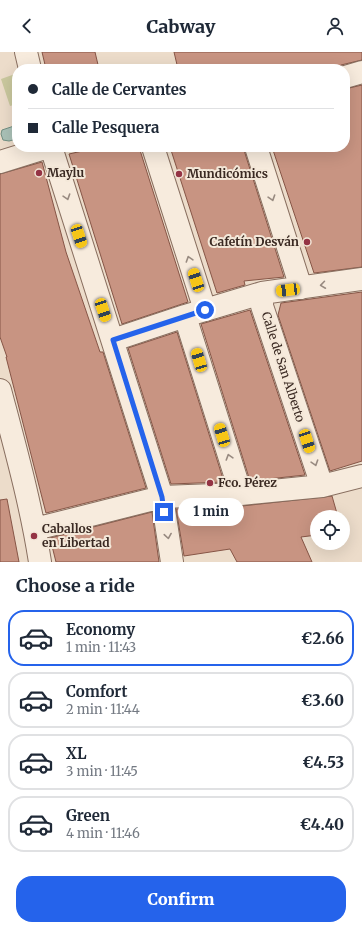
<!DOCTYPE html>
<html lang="en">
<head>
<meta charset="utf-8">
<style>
	body { margin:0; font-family:Merriweather,serif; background:#f2f2f3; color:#1f2937; height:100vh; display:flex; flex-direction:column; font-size:15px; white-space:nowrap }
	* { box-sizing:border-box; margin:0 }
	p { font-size:13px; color:#747a83 }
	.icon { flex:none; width:22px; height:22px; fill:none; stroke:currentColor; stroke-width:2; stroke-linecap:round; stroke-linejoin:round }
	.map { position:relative; height:510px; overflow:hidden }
	.details { display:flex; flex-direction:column; background:#fff; flex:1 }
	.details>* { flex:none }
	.hud { position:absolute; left:12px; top:12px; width:338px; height:88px; border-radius:16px; box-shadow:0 4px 16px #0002; display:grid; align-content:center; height:88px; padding:0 16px; background:#fff }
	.controls { position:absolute; left:310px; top:458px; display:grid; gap:8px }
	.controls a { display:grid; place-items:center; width:40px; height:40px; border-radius:50%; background:#fff; box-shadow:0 4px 16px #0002; font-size:20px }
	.end { position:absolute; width:18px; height:18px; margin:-9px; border:5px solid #2563eb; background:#fff; box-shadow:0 0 0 2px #fff }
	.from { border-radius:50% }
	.bubble { position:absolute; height:28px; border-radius:14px; background:#fff; box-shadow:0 4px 16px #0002; font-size:13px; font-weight:800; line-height:28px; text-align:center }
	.car { position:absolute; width:12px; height:24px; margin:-12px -6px; border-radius:5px; box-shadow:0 0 3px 1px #0007; background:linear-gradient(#f5c518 24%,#345 0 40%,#f5c518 0 76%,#345 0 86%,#f5c518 0) }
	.hud b { display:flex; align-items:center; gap:14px; height:38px; font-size:15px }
	.hud b+b { border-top:1px solid #e0e1e3 }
	.hud i { width:10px; height:10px; background:#1f2937 }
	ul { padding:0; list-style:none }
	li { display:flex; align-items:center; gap:12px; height:56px; margin:0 8px 6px; padding:0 8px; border:2px solid #e0e1e3; border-radius:16px }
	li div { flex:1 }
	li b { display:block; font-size:15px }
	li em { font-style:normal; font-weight:800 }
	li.active { border-color:#2563eb }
	li>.icon { width:36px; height:36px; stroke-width:1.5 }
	h2 { padding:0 16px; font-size:18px; line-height:48px }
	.action { display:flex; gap:8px; margin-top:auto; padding:8px 16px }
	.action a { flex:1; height:46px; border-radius:16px; background:#2563eb; color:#fff; font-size:16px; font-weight:800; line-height:46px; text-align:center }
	header { display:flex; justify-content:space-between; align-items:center; height:52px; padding:0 16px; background:#fff; font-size:18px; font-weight:800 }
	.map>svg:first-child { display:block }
</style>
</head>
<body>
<header><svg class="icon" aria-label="back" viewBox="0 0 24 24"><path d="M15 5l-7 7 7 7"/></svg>Cabway<svg class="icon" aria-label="person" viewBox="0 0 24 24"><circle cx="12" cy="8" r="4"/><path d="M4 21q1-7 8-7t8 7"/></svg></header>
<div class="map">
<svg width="362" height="510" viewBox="0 0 362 510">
	<rect width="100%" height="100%" fill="#ecdcca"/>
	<path fill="#cac89e" d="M 15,22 L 17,29 L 17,52 L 10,54 L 1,27 Z"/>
	<path fill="#aac1b7" stroke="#718f83" d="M 17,73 L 17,87 L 9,89 L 3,88 L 1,82 L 2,78 Z"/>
	<path fill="#c89482" stroke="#865546" d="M 42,0 L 95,0 L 99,17 L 46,17 Z
		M 174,0 L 362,0 L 362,8 L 341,13 L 336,17 L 178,17 Z
		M 362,33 L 362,215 L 314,221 L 272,95 L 345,95 L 345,37 Z
		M 100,95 L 139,95 L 188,250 L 122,272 L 69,102 Z
		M 170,95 L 243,95 L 284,225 L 244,229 L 245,233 L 217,241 Z
		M 42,110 L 66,200 L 100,300 L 103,300 L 146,436 L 46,461 L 6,305 L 7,305 L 0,285 L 0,122 Z
		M 362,240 L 362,409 L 330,419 L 278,263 L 281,251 Z
		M 250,258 L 305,423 L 250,429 L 201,272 Z
		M 177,280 L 224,430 L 171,432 L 128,296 Z
		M 332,444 L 338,465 L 317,465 L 317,483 L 301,485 L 312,510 L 237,510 L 230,497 L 184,504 L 176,457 L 242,454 Z
		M 7,447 L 19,510 L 0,510 L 0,448 Z
		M 152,460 L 159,510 L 56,510 L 50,486 Z"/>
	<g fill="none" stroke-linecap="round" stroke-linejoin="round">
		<g stroke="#886e5f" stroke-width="24">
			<path id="minor" d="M 26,0 L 30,17
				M 345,25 L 362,20
				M 51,95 L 162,445 L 172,510
				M 153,95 L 205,258
				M 256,95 L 301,236
				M 0,110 L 48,95
				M 262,241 L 262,254 L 322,434
				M 185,264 L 241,442
				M 113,288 L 185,264 L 262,241 L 362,227
				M 0,338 C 15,395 31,452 40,510
				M 35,477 L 162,445 L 241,442 L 322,434 L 362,424"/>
		</g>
		<use href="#minor" stroke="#f7ebdd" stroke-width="22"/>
	</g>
	<defs><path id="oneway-chevron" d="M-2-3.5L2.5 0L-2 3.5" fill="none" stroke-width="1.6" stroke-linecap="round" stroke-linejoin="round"/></defs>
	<g stroke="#988a80">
		<use href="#oneway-chevron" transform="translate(67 145) rotate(72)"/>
		<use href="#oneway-chevron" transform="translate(272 146) rotate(72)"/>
		<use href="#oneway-chevron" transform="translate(189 207) rotate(-108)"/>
		<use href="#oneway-chevron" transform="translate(323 233) rotate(172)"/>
		<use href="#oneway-chevron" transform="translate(229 405) rotate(-107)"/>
		<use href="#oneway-chevron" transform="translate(315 411) rotate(72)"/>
		<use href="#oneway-chevron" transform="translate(168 484) rotate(81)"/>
	</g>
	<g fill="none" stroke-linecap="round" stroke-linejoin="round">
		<path stroke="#2563eb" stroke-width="5" d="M 164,460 L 162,445 L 113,288 L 205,258"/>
	</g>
	<g fill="#943344" stroke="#f4e8d9" stroke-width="1.5">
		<circle cx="39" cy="121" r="4"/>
		<circle cx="179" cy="122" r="4"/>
		<circle cx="307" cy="190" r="4"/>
		<circle cx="210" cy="431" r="4"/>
		<circle cx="34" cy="484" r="4"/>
	</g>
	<g text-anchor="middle" stroke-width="4" stroke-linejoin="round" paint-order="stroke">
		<g font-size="12" font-weight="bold" fill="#3a2922" stroke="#f4e8d9" text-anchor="start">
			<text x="47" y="125">Maylu</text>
			<text x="187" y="126">Mundicómics</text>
			<text x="299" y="194" text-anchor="end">Cafetín Desván</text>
			<text x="218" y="435">Fco. Pérez</text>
			<text x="42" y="481">Caballos<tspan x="42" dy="14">en Libertad</tspan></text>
		</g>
		<g font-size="12" fill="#3a2922" stroke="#f4e8d9">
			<text transform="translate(283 315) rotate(72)" y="4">Calle de San Alberto</text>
		</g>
	</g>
</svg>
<div class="controls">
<a><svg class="icon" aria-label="locate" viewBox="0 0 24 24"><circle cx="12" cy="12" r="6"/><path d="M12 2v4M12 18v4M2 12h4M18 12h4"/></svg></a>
</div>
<i class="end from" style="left:205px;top:258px"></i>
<i class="end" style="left:164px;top:460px"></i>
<div class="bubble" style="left:178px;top:446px;width:66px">1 min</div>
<i class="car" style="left:79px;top:184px;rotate:162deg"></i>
<i class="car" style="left:196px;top:228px;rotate:342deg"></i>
<i class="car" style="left:288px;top:238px;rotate:263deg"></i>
<i class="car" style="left:103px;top:258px;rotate:162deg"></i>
<i class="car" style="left:199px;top:308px;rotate:343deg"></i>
<i class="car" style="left:222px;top:383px;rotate:343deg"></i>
<i class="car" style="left:307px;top:389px;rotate:162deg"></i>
<div class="hud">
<b><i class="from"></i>Calle de Cervantes</b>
<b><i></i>Calle Pesquera</b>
</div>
</div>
<section class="details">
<h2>Choose a ride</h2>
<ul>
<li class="active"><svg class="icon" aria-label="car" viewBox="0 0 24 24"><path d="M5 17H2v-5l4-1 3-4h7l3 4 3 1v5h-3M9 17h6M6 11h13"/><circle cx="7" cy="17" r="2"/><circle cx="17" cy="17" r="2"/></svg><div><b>Economy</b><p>1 min · 11:43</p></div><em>€2.66</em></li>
<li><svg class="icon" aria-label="car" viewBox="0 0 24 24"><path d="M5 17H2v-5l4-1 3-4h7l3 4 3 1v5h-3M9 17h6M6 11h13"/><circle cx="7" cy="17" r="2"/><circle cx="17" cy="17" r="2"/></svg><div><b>Comfort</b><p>2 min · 11:44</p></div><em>€3.60</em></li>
<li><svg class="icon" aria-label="car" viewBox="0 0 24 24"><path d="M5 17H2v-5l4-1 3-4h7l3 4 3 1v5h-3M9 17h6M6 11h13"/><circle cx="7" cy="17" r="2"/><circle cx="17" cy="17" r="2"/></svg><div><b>XL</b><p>3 min · 11:45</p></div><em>€4.53</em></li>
<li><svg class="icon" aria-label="car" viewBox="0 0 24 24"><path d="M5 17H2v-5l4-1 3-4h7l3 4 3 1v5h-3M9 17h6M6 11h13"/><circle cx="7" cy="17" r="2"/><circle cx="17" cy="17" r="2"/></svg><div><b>Green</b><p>4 min · 11:46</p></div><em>€4.40</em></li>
</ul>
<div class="action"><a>Confirm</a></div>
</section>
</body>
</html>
